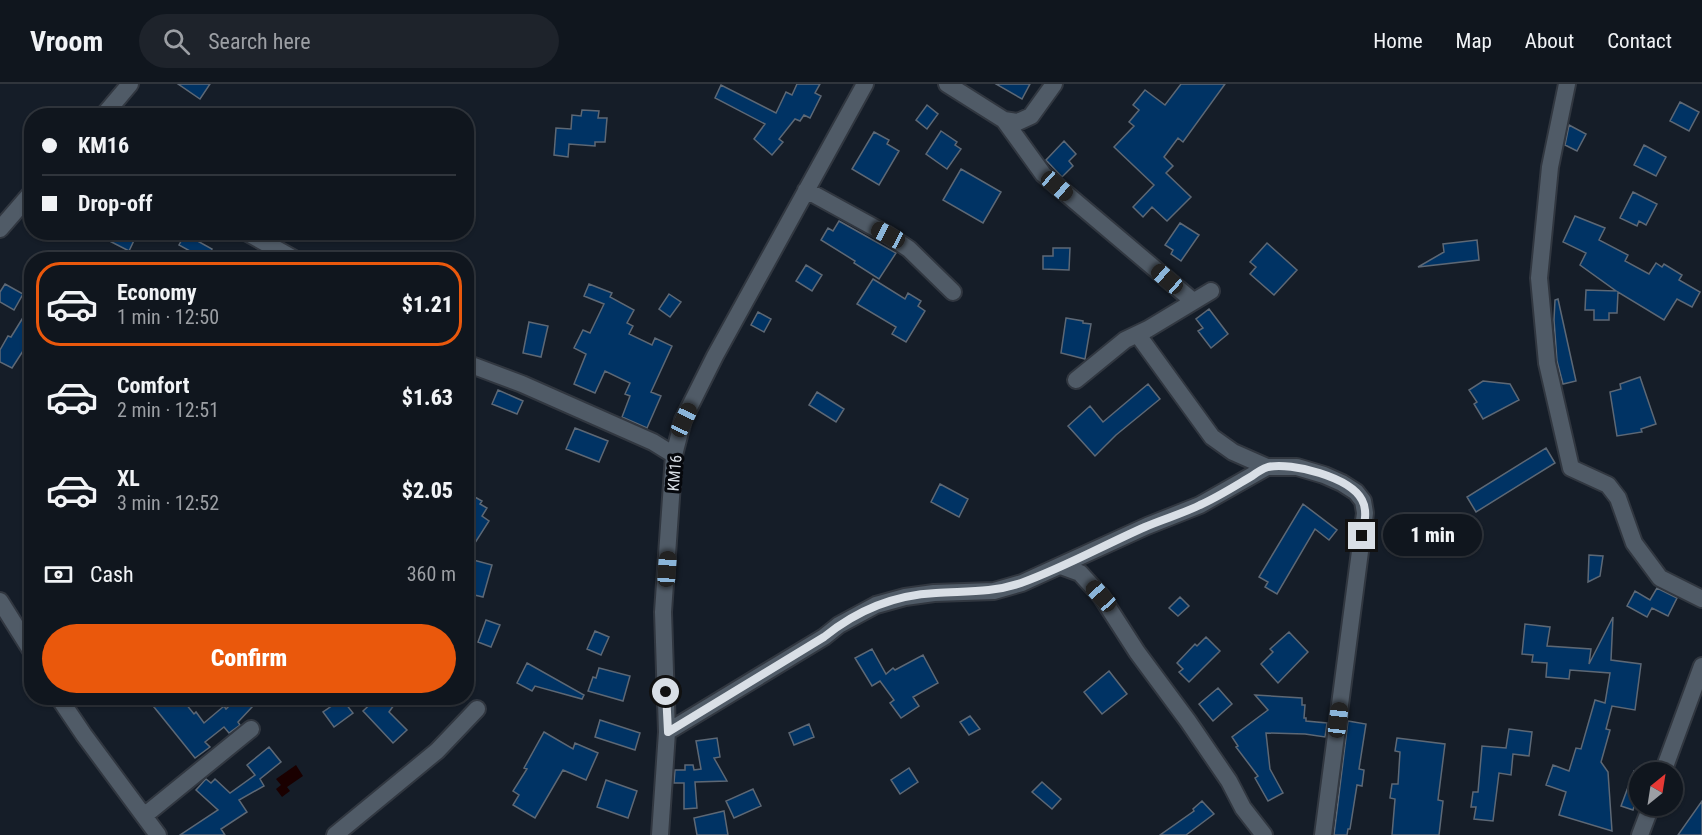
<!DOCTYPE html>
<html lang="en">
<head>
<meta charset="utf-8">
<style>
	body { margin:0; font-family:"Roboto Condensed",sans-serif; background:#1e232b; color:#f1f3f6; height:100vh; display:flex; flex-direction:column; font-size:22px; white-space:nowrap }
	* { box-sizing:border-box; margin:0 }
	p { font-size:20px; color:#9c9fa4 }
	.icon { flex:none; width:33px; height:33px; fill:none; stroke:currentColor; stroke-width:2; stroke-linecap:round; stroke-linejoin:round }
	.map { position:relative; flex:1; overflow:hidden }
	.panel { position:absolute; left:24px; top:168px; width:450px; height:453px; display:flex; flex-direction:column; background:#10161e; border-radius:24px; box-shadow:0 2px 4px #0004,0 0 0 2px #30353c }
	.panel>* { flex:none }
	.banner { position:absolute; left:24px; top:24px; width:450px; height:132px; border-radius:24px; box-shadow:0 2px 4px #0004,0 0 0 2px #30353c; display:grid; align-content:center; height:132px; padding:0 18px; background:#10161e }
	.needle { width:39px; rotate:30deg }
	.tools { position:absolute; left:1629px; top:678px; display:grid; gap:12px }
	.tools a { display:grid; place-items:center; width:54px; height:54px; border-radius:50%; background:#10161e; box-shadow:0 2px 4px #0004,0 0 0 2px #30353c; font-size:30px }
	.end { position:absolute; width:27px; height:27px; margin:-14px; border:8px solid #d9dfe6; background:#111; box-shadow:0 0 0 3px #111 }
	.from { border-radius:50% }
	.bubble { position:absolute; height:42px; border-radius:21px; background:#10161e; box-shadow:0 2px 4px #0004,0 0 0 2px #30353c; font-size:20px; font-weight:800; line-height:42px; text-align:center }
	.car { position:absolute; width:18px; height:36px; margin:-18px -9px; border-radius:8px; box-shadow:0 0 4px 2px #0007; background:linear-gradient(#222 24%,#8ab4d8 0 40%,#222 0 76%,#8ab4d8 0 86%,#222 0) }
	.banner b { display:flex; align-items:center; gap:21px; height:57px; font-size:22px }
	.banner b+b { border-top:2px solid #30353c }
	.banner i { width:15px; height:15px; background:#f1f3f6 }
	ul { padding:10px 0 0; list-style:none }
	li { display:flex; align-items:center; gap:18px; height:84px; margin:0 12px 9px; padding:0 6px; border:3px solid transparent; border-radius:24px }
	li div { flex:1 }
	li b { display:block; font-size:22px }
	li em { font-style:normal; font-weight:800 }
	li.current { border-color:#ea580c }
	li>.icon { width:54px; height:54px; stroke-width:1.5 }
	.pay { display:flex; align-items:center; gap:15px; height:66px; padding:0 18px; font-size:22px }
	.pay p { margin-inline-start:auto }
	.button { display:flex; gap:12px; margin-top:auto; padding:12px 18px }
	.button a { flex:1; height:69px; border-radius:36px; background:#ea580c; color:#fff; font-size:24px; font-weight:800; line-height:69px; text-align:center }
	header { display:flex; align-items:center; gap:36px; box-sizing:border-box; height:84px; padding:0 30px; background:#10161e; border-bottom:2px solid #30353c }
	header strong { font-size:28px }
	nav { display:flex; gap:33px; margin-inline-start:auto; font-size:21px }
	.search { width:420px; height:54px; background:#1e232b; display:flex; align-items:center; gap:15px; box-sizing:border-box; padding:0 21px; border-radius:33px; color:#9c9fa4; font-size:22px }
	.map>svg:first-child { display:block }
</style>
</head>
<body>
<header>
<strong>Vroom</strong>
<div class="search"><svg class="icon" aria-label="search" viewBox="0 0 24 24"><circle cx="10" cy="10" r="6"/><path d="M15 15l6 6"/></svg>Search here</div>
<nav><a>Home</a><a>Map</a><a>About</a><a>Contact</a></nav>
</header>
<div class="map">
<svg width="1702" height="751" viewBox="0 0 1702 751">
	<rect width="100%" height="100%" fill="#151d28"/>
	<path fill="#1a0000" d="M 296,681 L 303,692 L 287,703 L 290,707 L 282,713 L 276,705 L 281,701 L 276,695 Z"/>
	<path fill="#003364" stroke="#5d6875" stroke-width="1.5" d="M 178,0 L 210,0 L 200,15 Z
		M 797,0 L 820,0 L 815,9 L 821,12 L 810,34 L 804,31 L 800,37 L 795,35 L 779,55 L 783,58 L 772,71 L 754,55 L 765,40 L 715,14 L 721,1 L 776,29 L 786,8 L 792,11 Z
		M 996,0 L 1030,0 L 1022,15 Z
		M 1181,0 L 1225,0 L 1183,58 L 1178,54 L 1164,73 L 1173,82 L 1166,89 L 1191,113 L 1167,137 L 1152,123 L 1143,133 L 1133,123 L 1154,101 L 1114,63 L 1134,42 L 1129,38 L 1139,26 L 1133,21 L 1145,6 L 1165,21 Z
		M 1680,18 L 1699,28 L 1689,47 L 1670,37 Z
		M 927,21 L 938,30 L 927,45 L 916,36 Z
		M 582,26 L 599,27 L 598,34 L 607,34 L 605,58 L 595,58 L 595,62 L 569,60 L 568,73 L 554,71 L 556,44 L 571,45 L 572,31 L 581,32 Z
		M 1569,41 L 1586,50 L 1577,67 L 1565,61 Z
		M 941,47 L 957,58 L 955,61 L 961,65 L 947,85 L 926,70 Z
		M 874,48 L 889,56 L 887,60 L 899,67 L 879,101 L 852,85 Z
		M 1064,57 L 1076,70 L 1069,77 L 1073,82 L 1062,93 L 1046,76 Z
		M 1644,61 L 1666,73 L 1656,92 L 1634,81 Z
		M 961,85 L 1001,108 L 983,139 L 943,116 Z
		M 1633,108 L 1657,120 L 1646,141 L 1639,137 L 1637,142 L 1620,134 Z
		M 1575,132 L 1605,144 L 1599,156 L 1628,171 L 1625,177 L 1649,190 L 1656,179 L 1662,183 L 1664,180 L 1682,191 L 1679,196 L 1700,208 L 1692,223 L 1677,215 L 1664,236 L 1618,208 L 1617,229 L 1609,229 L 1609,236 L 1594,236 L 1594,226 L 1585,226 L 1586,206 L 1616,207 L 1580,181 L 1586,169 L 1563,158 Z
		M 839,137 L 896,169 L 879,195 L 854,179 L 855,177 L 821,156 L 828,144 L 833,147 Z
		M 1180,139 L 1199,151 L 1181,177 L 1171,170 L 1173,166 L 1165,161 Z
		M 92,148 L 138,148 L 129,167 Z
		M 185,150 L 212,165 L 206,176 L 185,176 L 190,167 L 179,161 Z
		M 1477,156 L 1479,176 L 1418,183 L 1444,168 L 1443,160 Z
		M 1267,159 L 1297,186 L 1274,211 L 1250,190 L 1256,183 L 1250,178 Z
		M 1053,164 L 1070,164 L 1069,186 L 1043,185 L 1043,172 L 1053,172 Z
		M 806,181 L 822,191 L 812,207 L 796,197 Z
		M 873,195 L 905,215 L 908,209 L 921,217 L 918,222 L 925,227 L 906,258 L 892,250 L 896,243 L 857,220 Z
		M 5,200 L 23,210 L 14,226 L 0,218 L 0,208 Z
		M 589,200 L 612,209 L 610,213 L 634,226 L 627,239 L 633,242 L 629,250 L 652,261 L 655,254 L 672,262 L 651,308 L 661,312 L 647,344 L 622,333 L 630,312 L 625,310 L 630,299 L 605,287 L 595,309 L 574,300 L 586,270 L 574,264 L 583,246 L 590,249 L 604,220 L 584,212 Z
		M 669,210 L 681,218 L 670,233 L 659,225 Z
		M 1558,215 L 1576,297 L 1563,300 L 1557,277 L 1554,236 L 1555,216 Z
		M 32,219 L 32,253 L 12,284 L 0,278 L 0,266 L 8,252 L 11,253 Z
		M 1209,225 L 1228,250 L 1211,264 L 1198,247 L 1203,244 L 1196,235 Z
		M 758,228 L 771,235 L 764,248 L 751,241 Z
		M 1066,234 L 1083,237 L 1083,239 L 1091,240 L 1085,275 L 1061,269 Z
		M 529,238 L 548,242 L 541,273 L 523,269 Z
		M 1640,293 L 1656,340 L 1641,345 L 1642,348 L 1617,352 L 1610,308 L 1621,305 L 1620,300 Z
		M 1483,297 L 1510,300 L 1519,316 L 1483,335 L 1474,320 L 1477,318 L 1469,306 Z
		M 1148,300 L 1160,315 L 1116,351 L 1095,372 L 1068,342 L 1090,322 L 1103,338 Z
		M 498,306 L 523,317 L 517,330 L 492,320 Z
		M 817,308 L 844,325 L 836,338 L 809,321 Z
		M 575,344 L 608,357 L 599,378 L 566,365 Z
		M 1546,364 L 1555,379 L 1476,428 L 1467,413 Z
		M 940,400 L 968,415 L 959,433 L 931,418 Z
		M 466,408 L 482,417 L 480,420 L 487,424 L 482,432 L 489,437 L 466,473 Z
		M 1303,420 L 1337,446 L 1329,456 L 1315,445 L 1277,510 L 1265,503 L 1268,498 L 1259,493 Z
		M 1589,471 L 1603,472 L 1600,492 L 1588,498 Z
		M 466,474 L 492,481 L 483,513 L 466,509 Z
		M 1657,504 L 1677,514 L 1668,532 L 1652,524 L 1647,533 L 1627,522 L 1635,507 L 1650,516 Z
		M 1180,513 L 1189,522 L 1178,532 L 1169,524 Z
		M 1613,533 L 1611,576 L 1641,580 L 1635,626 L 1612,622 L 1606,645 L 1610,646 L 1601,678 L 1608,688 L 1612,747 L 1559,731 L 1566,708 L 1546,701 L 1553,681 L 1569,687 L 1576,664 L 1581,665 L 1595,616 L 1605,619 L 1610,589 L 1570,586 L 1569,595 L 1546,593 L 1547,579 L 1532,578 L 1533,571 L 1522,570 L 1525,540 L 1550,543 L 1547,562 L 1591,565 L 1589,580 Z
		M 486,536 L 500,541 L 491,563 L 478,558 Z
		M 595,547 L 609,553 L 601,571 L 587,565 Z
		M 1289,548 L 1308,568 L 1278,599 L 1261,580 L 1273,568 L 1270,565 Z
		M 1206,553 L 1220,567 L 1189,598 L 1179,588 L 1183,585 L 1177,579 L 1195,560 L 1197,562 Z
		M 872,565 L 886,590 L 893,584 L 895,586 L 923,571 L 938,599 L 913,613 L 919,622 L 901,634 L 890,619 L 894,616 L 880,597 L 872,602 L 855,574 Z
		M 527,579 L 584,611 L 582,615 L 535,602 L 532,607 L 517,599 Z
		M 599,584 L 630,592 L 623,617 L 588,607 L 593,593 L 596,594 Z
		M 1109,587 L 1127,610 L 1102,630 L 1084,608 Z
		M 1218,604 L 1232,620 L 1213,637 L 1199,620 Z
		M 1255,611 L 1302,614 L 1302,621 L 1305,621 L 1304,634 L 1306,634 L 1306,637 L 1327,639 L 1325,653 L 1305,650 L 1266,649 L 1270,685 L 1283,709 L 1268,717 L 1255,694 L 1258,692 L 1236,663 L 1238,662 L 1232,653 L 1268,626 Z
		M 165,614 L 181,614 L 194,630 L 196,628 L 204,639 L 224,622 L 226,625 L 237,614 L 245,614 L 253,622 L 238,638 L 240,641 L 229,649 L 224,643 L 205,658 L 210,663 L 195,674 L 154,623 Z
		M 377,614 L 399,614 L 389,628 L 407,646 L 393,659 L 363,627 Z
		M 342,615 L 353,629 L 334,643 L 323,628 Z
		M 970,632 L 980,645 L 969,651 L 960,638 Z
		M 600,636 L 640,649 L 635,666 L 595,653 Z
		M 1348,637 L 1366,640 L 1359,685 L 1364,686 L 1362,702 L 1357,701 L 1350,745 L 1348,745 L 1347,751 L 1334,751 Z
		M 809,640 L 814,653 L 794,661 L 789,649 Z
		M 1509,645 L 1532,648 L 1529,672 L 1513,670 L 1511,691 L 1499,689 L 1493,737 L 1474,735 L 1476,723 L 1471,723 L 1473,708 L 1478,708 L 1482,662 L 1506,664 Z
		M 544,648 L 573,665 L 575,659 L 598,669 L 586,696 L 563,686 L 535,734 L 513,721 L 519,711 L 513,707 L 527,685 L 524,684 Z
		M 717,654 L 720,673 L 714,674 L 727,697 L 695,698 L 697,724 L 684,725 L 684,699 L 674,699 L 675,686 L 685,686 L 685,681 L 693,681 L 694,686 L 701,685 L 696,657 Z
		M 1397,654 L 1445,660 L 1438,716 L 1443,717 L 1439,751 L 1392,751 L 1395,715 L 1390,714 L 1392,700 L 1398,700 L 1400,668 L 1395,667 Z
		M 269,663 L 281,678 L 260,695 L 264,702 L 239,716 L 247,728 L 221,745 L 225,751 L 180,751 L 218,726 L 196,706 L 204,697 L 206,695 L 211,699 L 215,695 L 230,709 L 255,691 L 247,681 Z
		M 909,684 L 918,698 L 900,710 L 891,696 Z
		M 1634,687 L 1640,689 L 1640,703 L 1633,726 L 1621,722 Z
		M 606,696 L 637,707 L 628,734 L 597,723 Z
		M 1042,698 L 1061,715 L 1052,725 L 1032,708 Z
		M 753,705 L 761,722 L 734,734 L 726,717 Z
		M 1202,717 L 1214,730 L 1186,751 L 1160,751 L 1194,727 L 1193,725 Z
		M 1702,717 L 1702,751 L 1678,751 Z
		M 724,727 L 728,751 L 697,751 L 694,734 Z"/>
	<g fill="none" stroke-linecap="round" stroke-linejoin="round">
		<g stroke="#313740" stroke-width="20">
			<path id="minor" d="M 947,0 L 1004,36 L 1018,38 L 1031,32 L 1054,0
				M 1567,0 L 1550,83 L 1539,194 L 1547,279 L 1571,384 L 1608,401 L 1618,414 L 1634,459 L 1660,494 L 1702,515
				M 103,32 L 130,0
				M 1004,36 L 1043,90 L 1193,217
				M 806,106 L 888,151 L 909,165 L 953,208
				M 0,145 L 32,108
				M 246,148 L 296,176
				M 1138,251 L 1212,353 L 1233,368 L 1267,383 L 1297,383 L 1324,391 L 1342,399 L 1356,408 L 1363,417 L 1365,429 L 1323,751
				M 466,279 L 522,300 L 653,358 L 674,371
				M 1076,296 L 1125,256 L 1148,245 L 1211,207
				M 1061,482 L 1080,489 L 1101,512 L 1137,568 L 1188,637 L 1229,697 L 1243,724 L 1264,751
				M 0,517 L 32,568
				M 59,614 L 84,651 L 158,751
				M 667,648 L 824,553 L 839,541 L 876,521 L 905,513 L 934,509 L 994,507 L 1022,499 L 1147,442 L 1200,421 L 1267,383
				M 1663,688 L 1702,582
				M 144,732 L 251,645
				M 335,751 L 437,667 L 477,625
				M 660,751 L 667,648 L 663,528 L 674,371 L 683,336 L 715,272 L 865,0
				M 1640,751 L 1651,722"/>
		</g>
		<use href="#minor" stroke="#505b67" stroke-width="16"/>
	</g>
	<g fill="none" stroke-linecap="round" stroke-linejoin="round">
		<path stroke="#d9dfe6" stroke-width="8" d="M 666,608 L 668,648 L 824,553 C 856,527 894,511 936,509 C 966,507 991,509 1021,499 C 1063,484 1104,461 1145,443 C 1163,435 1182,430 1200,421 C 1218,413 1235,402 1252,392 C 1256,389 1262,385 1268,383 C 1292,378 1350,393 1362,416 C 1368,427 1364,441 1362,452"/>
	</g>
	<g text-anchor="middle" stroke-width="6" stroke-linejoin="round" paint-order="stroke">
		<g font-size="16" fill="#d9dfe6" stroke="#05070c">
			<text transform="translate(674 389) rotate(-85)" y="6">KM16</text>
		</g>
	</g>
</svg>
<div class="tools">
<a><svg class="needle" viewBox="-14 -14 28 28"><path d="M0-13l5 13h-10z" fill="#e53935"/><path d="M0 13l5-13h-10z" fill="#9c9fa4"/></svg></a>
</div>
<i class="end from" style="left:666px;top:608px"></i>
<i class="end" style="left:1362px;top:452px"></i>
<div class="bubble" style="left:1383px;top:430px;width:99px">1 min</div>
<i class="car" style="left:1057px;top:102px;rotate:131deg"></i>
<i class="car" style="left:888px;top:151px;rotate:298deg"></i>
<i class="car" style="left:1167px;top:195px;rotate:311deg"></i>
<i class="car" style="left:684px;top:336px;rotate:25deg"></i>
<i class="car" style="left:667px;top:485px;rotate:4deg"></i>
<i class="car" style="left:1101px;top:512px;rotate:318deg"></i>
<i class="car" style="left:1338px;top:636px;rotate:7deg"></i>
<div class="banner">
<b><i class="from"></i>KM16</b>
<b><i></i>Drop-off</b>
</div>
<section class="panel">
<ul>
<li class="current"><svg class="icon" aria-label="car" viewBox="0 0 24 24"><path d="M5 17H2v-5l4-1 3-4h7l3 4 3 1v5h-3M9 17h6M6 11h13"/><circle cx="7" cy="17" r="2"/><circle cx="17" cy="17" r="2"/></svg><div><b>Economy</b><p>1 min · 12:50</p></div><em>$1.21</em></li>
<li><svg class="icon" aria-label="car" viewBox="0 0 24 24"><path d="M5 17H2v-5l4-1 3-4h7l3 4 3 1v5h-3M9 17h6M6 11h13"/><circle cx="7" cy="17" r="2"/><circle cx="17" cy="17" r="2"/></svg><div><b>Comfort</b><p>2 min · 12:51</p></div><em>$1.63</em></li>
<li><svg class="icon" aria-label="car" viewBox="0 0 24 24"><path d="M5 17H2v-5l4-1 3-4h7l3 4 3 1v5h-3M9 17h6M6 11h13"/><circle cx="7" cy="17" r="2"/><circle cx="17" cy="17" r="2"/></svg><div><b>XL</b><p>3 min · 12:52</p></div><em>$2.05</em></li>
</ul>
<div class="pay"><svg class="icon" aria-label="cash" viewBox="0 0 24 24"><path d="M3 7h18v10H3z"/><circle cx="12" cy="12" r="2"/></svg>Cash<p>360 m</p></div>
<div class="button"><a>Confirm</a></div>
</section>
</div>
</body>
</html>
